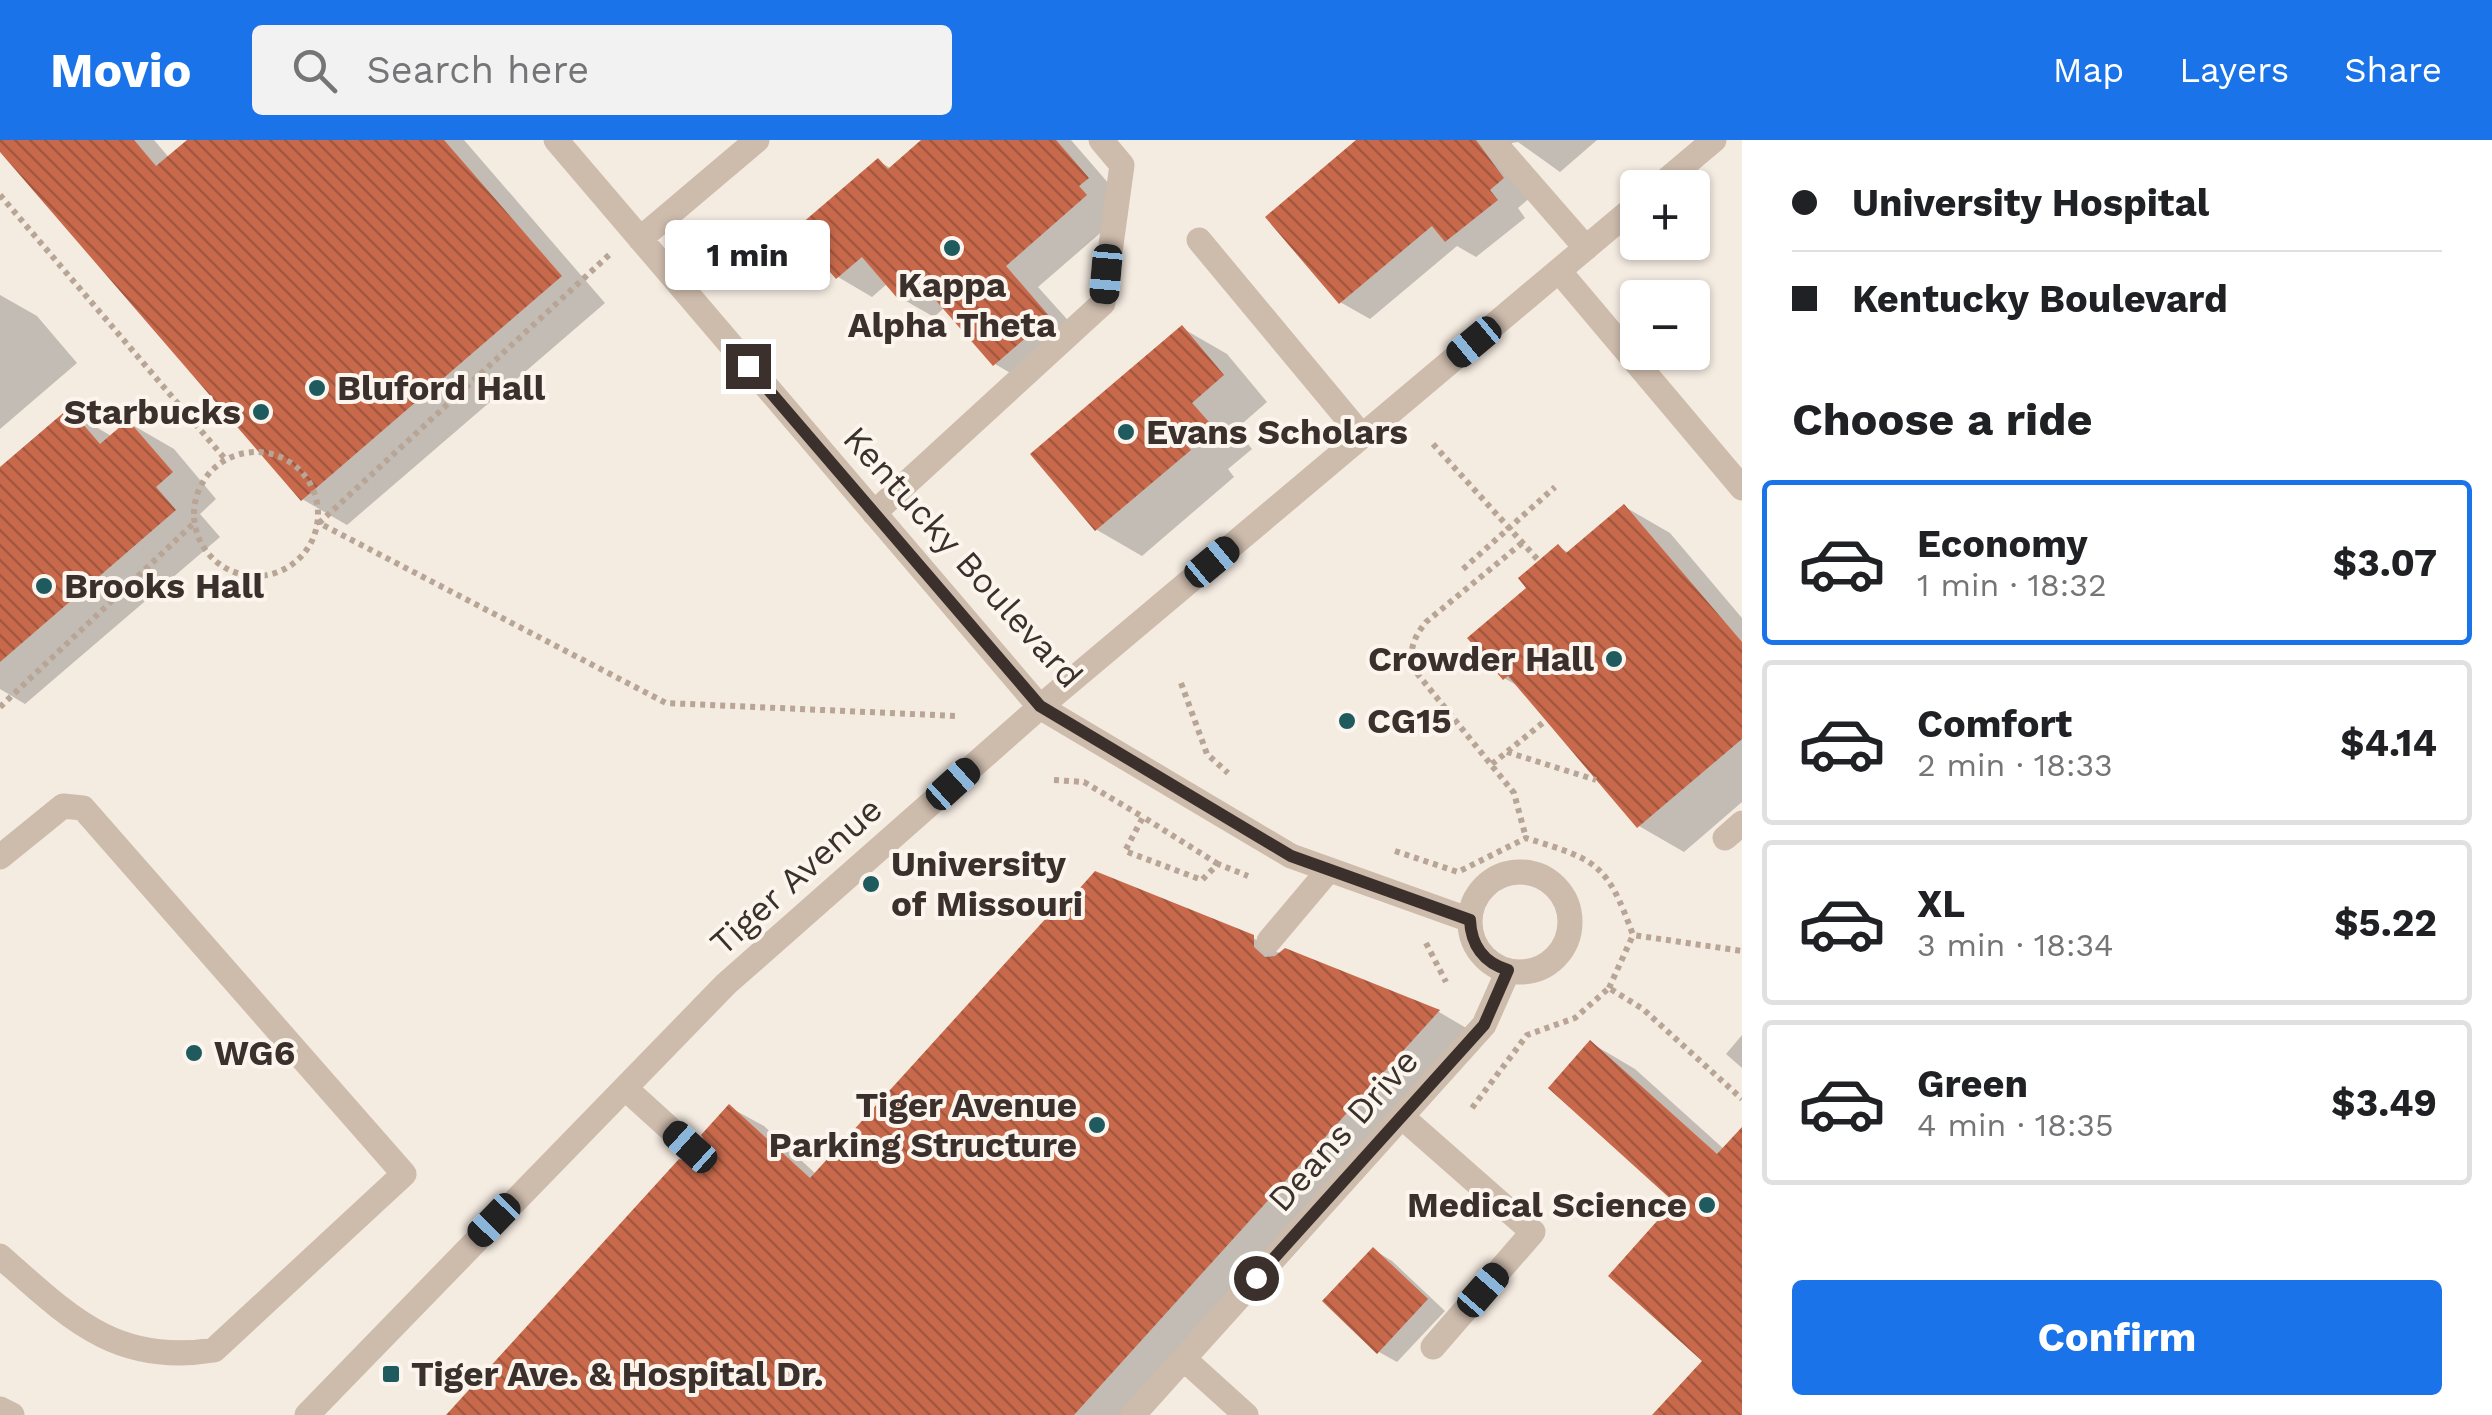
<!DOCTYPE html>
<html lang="en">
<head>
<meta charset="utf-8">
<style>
	body { margin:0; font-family:"Work Sans",sans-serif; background:#f2f2f2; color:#202124; height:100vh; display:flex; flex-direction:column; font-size:38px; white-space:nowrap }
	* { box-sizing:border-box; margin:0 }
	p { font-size:32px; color:#757577 }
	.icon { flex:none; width:55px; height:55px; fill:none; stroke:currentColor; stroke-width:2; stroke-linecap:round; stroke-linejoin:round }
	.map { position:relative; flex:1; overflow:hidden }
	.details { display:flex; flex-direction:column; background:#fff; width:750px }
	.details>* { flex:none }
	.hud { display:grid; align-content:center; height:220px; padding:0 50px; background:#fff }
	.fabs { position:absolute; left:1620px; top:30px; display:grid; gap:20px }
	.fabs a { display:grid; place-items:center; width:90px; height:90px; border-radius:10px; background:#fff; box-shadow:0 2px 8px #0004; font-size:50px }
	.end { position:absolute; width:45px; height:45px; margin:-22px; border:12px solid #3b302b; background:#fff; box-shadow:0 0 0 5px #fff }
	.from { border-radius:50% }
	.bubble { position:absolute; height:70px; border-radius:10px; background:#fff; box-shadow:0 2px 8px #0004; font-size:32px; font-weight:700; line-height:70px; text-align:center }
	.car { position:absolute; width:30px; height:60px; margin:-30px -15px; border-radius:12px; box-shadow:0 0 8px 2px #0007; background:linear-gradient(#222 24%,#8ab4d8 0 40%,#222 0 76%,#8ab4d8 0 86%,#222 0) }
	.hud b { display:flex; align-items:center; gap:35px; height:95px; font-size:38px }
	.hud b+b { border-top:2px solid #e0e0e0 }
	.hud i { width:25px; height:25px; background:#202124 }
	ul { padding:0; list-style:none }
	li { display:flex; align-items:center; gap:30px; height:165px; margin:0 20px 15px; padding:0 30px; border:5px solid #e0e0e0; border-radius:10px }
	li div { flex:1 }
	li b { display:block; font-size:38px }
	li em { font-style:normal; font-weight:700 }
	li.selected { border-color:#1a73e8 }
	li>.icon { width:90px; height:90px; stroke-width:1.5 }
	h2 { padding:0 50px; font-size:45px; line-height:120px }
	.button { display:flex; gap:20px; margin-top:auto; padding:20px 50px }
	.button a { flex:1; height:115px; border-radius:10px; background:#1a73e8; color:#fff; font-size:40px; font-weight:700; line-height:115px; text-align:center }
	header { display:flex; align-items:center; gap:60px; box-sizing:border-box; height:140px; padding:0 50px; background:#1a73e8; color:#fff }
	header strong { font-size:48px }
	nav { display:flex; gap:55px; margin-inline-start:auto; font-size:35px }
	.search { width:700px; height:90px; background:#f2f2f2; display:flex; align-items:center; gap:25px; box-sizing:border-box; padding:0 35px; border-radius:10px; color:#757577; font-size:38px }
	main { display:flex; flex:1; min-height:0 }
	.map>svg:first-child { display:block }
</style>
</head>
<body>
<header>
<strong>Movio</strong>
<div class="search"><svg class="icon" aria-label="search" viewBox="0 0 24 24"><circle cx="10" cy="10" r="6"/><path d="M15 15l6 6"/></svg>Search here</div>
<nav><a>Map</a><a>Layers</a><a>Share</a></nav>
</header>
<main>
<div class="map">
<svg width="1742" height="1275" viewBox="0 0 1742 1275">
	<defs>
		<pattern id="building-back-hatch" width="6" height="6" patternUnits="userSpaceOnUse" patternTransform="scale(2.5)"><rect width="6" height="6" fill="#c8694b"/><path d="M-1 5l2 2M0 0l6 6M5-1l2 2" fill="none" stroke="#a4573f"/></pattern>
	</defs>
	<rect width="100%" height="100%" fill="#f4ebe1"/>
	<path fill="#0003" d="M 0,0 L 154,0 L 213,69 L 201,0 L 464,0 L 605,163 L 347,385 L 302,359 L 0,8 Z
		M 925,0 L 1071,0 L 1122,59 L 1120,76 L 1038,147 L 1083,197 L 1029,244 L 995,224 L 945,167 L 934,177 L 899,157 L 888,143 L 872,157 L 838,137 L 878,21 L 892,29 Z
		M 1360,0 L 1597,0 L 1560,32 L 1518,2 L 1512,3 L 1505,23 L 1532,56 L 1518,68 L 1525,78 L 1476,117 L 1457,106 L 1370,179 L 1340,162 Z
		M 0,155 L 37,176 L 77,223 L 0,289 Z
		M 1182,188 L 1227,214 L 1267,262 L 1236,289 L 1252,309 L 1228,329 L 1234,337 L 1142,416 L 1097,390 L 1033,315 Z
		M 69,271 L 113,297 L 129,283 L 174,309 L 216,359 L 200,374 L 220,397 L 25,564 L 0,549 L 0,331 Z
		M 1625,367 L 1670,393 L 1742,478 L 1742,662 L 1684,712 L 1639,686 L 1520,547 L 1504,538 L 1530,449 L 1559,407 L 1569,413 Z
		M 1253,798 L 1281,814 L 1285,811 L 1439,872 L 1473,892 L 1126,1275 L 450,1275 L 705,1019 L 729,967 L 764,986 L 816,1034 Z
		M 1742,895 L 1742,928 L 1726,914 Z
		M 1591,903 L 1635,929 L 1725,1010 L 1742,991 L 1742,1275 L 1656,1275 L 1706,1221 L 1677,1062 Z
		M 1374,1110 L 1392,1121 L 1445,1171 L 1397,1222 L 1379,1212 Z"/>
	<path fill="url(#building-back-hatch)" d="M 0,0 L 134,0 L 156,26 L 187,0 L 444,0 L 562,136 L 301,361 L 0,12 Z
		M 921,0 L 1056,0 L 1089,38 L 1079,46 L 1087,55 L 1006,126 L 1050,177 L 993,226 L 918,140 L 898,159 L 862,117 L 836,139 L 794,90 L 878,18 L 888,29 Z
		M 1356,0 L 1476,0 L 1504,38 L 1490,50 L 1498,60 L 1445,102 L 1432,86 L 1339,164 L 1265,77 Z
		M 1182,185 L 1224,235 L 1192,263 L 1209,282 L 1184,302 L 1191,310 L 1095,391 L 1030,314 Z
		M 69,268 L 100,304 L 128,280 L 173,332 L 156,347 L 176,370 L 0,522 L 0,327 Z
		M 1624,364 L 1742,502 L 1742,599 L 1637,688 L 1508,536 L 1503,540 L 1467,498 L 1526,448 L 1518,438 L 1558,404 L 1566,413 Z
		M 1095,731 L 1254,795 L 1254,807 L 1265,817 L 1275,816 L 1285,808 L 1440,870 L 1074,1275 L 446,1275 L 679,1019 L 694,1023 L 703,1017 L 706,1003 L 701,995 L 729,964 L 810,1038 L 1059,764 L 1063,767 Z
		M 1590,900 L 1717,1014 L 1742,987 L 1742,1275 L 1652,1275 L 1702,1221 L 1608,1136 L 1674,1062 L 1548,948 Z
		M 1373,1107 L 1428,1159 L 1377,1214 L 1322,1161 Z"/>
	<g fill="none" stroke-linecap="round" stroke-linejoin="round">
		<path stroke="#b9a596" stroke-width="6" stroke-dasharray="5 5" stroke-linecap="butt" d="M 0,55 L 226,320
			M 609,115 L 319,383 L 666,563 L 957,576
			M 1433,304 L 1539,421
			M194 374a62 62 0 1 1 124 0a62 62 0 1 1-124 0Z
			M 1522,403 L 1426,482 C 1412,500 1408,511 1416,532 L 1514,653 L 1526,698
			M 1463,429 L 1555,347
			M 1181,543 L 1207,614 L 1228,633
			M 0,567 L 194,383
			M 1507,612 L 1596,640
			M 1492,624 L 1545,581
			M 1054,640 L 1084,642 L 1143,677
			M 1395,711 L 1458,732 L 1526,698 C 1597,720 1607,723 1633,795 L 1742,811
			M 1218,724 L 1143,677 L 1125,711 L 1202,740 L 1218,724 L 1248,736
			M 1426,803 L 1446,842
			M 1609,848 L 1633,795
			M 1472,968 L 1527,895 L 1575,878 L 1609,848 L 1643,869 L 1742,959"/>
		<path stroke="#cdbbac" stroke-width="25" d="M 556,0 L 1040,567 L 1291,716 L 1470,780
			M 1492,0 L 1586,108
			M 1657,48 L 1714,0
			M 640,99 L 757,0
			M 1199,100 L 1362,296
			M 1559,131 L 1742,348
			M 874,373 L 1103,163 L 1122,25 L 1101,0
			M 1725,698 L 1742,683
			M 0,717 L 63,666 L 83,668 L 404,1034 L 214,1210 C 115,1226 68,1176 0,1116
			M1470 782a50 50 0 1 1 100 0a50 50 0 1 1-100 0Z
			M 1269,801 L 1328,731
			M 625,948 L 690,1007
			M 1401,976 L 1533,1092 L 1433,1207
			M 1184,1219 L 1246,1275
			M 0,1269 L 12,1275
			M 307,1275 L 726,844 L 1040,567 L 1638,64
			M 1133,1275 L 1484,885 L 1508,831"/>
	</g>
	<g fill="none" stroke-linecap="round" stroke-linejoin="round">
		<path stroke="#3b302b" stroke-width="12" d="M 748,226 L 1040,566 L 1291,716 L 1470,780 C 1471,805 1484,823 1508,830 L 1484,885 L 1256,1138"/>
	</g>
	<g fill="#1f5a5e" stroke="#fbf5ee" stroke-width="4">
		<circle cx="952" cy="108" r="10"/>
		<circle cx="317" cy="248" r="10"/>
		<circle cx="261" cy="272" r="10"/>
		<circle cx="1126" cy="292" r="10"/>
		<circle cx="44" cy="446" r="10"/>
		<circle cx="1614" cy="519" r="10"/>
		<circle cx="1347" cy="581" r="10"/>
		<circle cx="871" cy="744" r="10"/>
		<circle cx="194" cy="913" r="10"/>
		<circle cx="1097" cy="985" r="10"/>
		<circle cx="1707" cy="1065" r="10"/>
		<rect x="381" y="1224" width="20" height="20" rx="5"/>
	</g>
	<g text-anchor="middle" stroke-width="8" stroke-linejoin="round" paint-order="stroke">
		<g font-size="35" font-weight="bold" fill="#3b302b" stroke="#fbf5ee" text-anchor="start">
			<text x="952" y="157" text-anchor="middle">Kappa<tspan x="952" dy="40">Alpha Theta</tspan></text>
			<text x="337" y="260">Bluford Hall</text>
			<text x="241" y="284" text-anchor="end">Starbucks</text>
			<text x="1146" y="304">Evans Scholars</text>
			<text x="64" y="458">Brooks Hall</text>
			<text x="1594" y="531" text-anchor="end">Crowder Hall</text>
			<text x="1367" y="593">CG15</text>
			<text x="891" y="736">University<tspan x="891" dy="40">of Missouri</tspan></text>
			<text x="214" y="925">WG6</text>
			<text x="1077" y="977" text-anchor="end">Tiger Avenue<tspan x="1077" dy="40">Parking Structure</tspan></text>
			<text x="1687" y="1077" text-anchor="end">Medical Science</text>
			<text x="411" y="1246">Tiger Ave. &amp; Hospital Dr.</text>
		</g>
		<g font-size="35" fill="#3b302b" stroke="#fbf5ee">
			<text transform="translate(963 417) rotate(48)" y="12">Kentucky Boulevard</text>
			<text transform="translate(796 736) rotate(-42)" y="12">Tiger Avenue</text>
			<text transform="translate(1343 990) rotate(-48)" y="12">Deans Drive</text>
		</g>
	</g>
</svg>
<div class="fabs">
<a>+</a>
<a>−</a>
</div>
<i class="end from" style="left:1256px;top:1138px"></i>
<i class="end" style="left:748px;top:226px"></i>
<div class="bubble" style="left:665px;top:80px;width:165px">1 min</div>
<i class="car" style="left:1106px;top:134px;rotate:185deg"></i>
<i class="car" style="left:1474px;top:202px;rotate:230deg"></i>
<i class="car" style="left:1212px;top:422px;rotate:50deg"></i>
<i class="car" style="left:953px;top:644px;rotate:48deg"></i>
<i class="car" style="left:690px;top:1007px;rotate:312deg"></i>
<i class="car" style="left:494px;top:1080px;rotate:224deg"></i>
<i class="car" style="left:1483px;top:1150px;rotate:41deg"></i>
</div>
<section class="details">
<div class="hud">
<b><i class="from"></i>University Hospital</b>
<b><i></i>Kentucky Boulevard</b>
</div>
<h2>Choose a ride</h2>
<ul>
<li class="selected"><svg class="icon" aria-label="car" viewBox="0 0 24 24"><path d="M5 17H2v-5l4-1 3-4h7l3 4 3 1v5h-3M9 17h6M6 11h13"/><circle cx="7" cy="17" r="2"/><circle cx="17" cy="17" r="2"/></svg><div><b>Economy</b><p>1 min · 18:32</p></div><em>$3.07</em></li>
<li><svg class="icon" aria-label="car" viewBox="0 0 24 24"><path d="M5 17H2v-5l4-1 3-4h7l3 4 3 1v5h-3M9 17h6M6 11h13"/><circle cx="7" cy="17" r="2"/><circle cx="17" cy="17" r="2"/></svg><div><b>Comfort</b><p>2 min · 18:33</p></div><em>$4.14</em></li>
<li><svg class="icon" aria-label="car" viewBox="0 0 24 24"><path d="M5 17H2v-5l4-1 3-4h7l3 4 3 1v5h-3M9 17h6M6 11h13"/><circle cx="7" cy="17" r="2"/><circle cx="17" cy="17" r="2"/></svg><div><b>XL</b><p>3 min · 18:34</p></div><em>$5.22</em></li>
<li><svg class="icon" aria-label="car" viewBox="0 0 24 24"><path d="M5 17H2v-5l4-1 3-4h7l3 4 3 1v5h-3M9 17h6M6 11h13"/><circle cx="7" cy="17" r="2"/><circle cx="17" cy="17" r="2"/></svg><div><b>Green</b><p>4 min · 18:35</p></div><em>$3.49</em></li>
</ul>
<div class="button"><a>Confirm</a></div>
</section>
</main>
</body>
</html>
